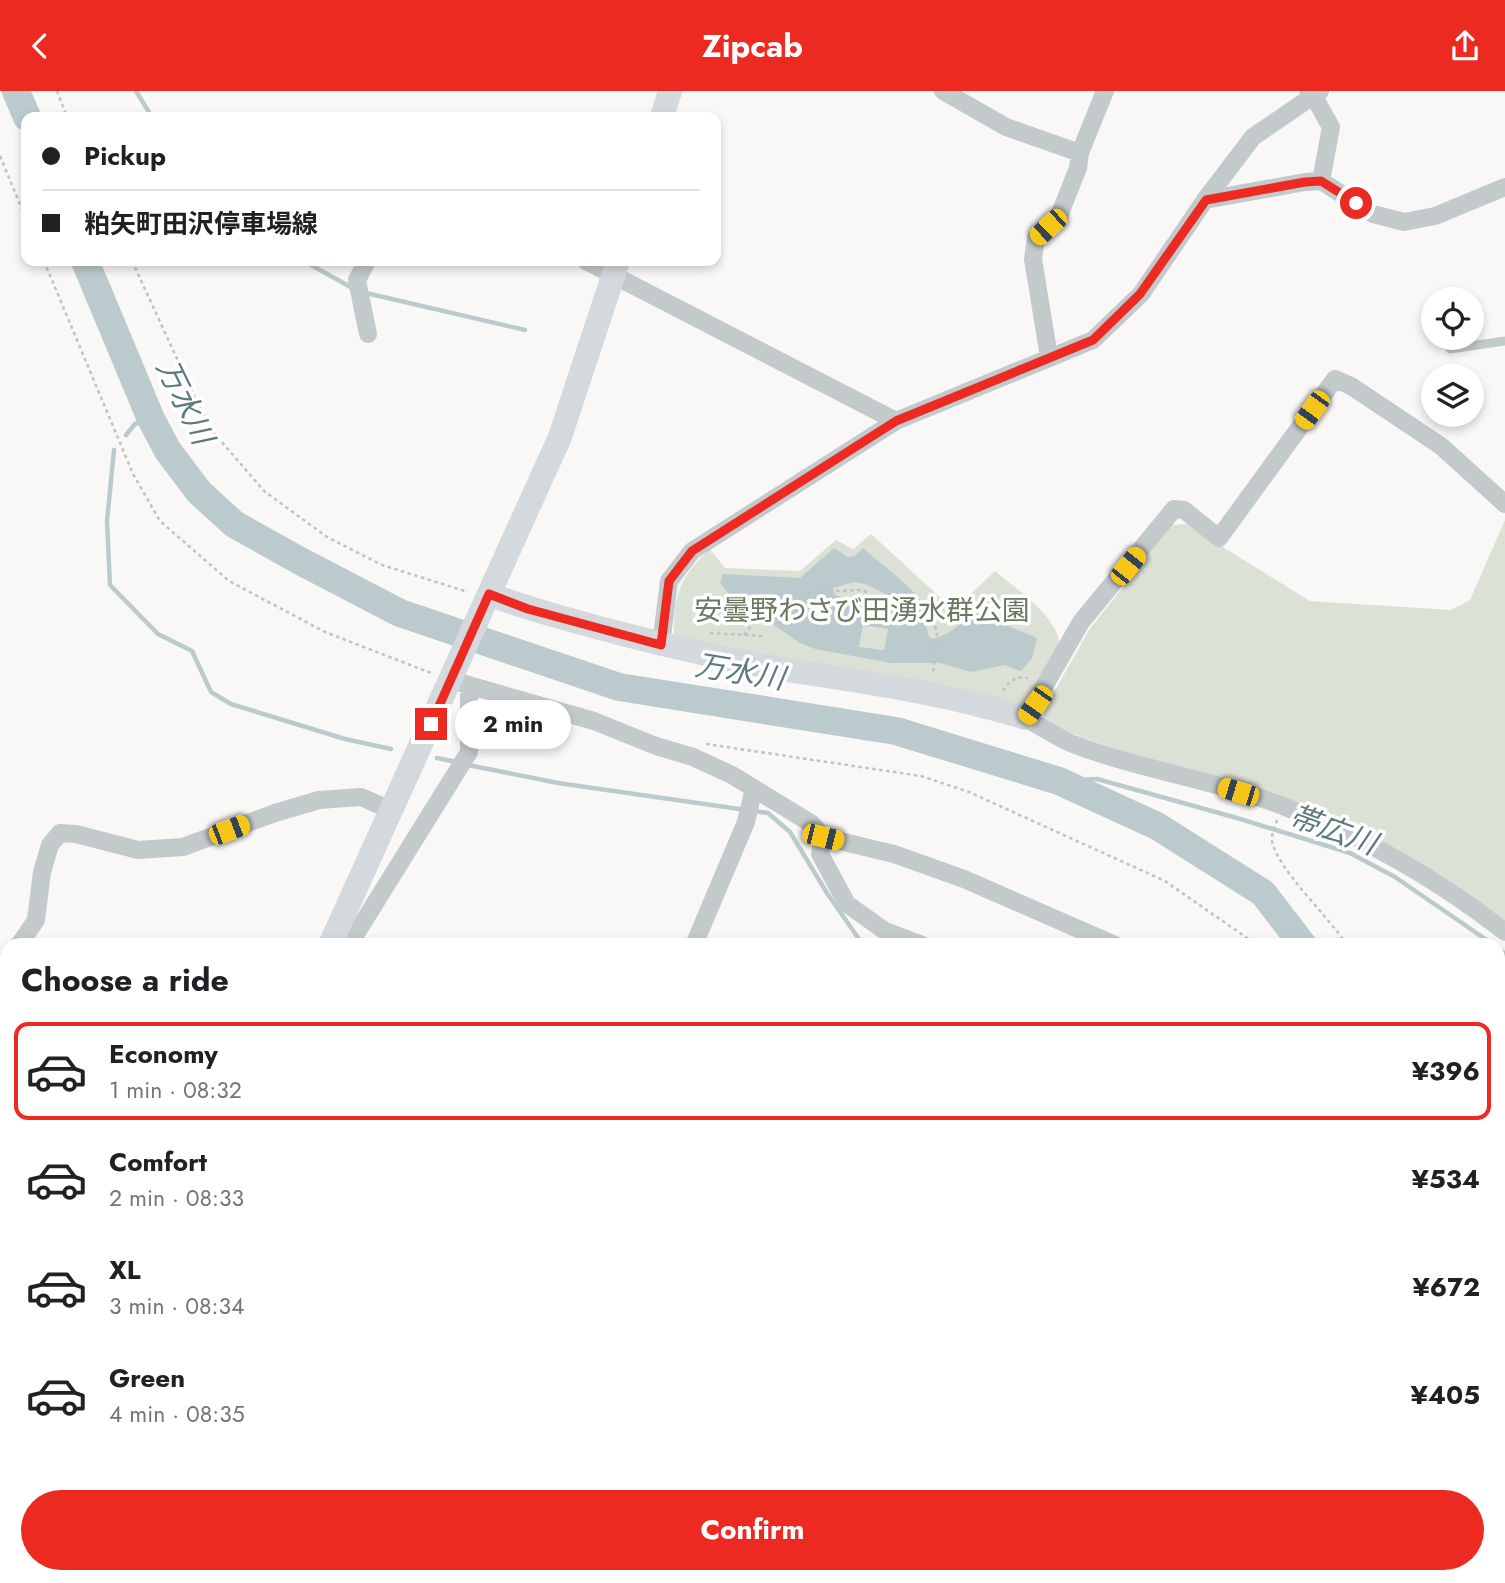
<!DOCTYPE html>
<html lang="en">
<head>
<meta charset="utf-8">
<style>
	body { margin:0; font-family:Jost,"Noto Sans JP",sans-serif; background:#f2f2f2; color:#202124; height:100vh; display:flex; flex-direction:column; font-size:26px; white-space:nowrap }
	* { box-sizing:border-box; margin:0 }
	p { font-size:23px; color:#757577 }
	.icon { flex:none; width:38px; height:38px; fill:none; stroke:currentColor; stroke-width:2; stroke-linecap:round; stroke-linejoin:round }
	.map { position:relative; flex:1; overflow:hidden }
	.panel { position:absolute; left:0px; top:847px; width:1505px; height:646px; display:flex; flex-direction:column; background:#fff; border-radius:21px 21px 0 0; box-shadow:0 4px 10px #0003 }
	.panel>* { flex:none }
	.hud { position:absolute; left:21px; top:21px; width:700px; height:154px; border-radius:14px; box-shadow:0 4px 10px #0003; display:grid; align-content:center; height:154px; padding:0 21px; background:#fff }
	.tools { position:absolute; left:1421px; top:196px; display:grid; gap:14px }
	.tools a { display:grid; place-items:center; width:63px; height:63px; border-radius:50%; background:#fff; box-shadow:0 4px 10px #0003; font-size:35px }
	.end { position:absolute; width:32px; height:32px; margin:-16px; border:9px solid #ed2a21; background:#fff; box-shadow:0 0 0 4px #fff }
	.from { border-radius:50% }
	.bubble { position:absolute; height:49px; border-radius:24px; background:#fff; box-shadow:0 4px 10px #0003; font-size:23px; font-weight:700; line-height:49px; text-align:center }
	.car { position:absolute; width:21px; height:42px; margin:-21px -10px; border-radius:9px; box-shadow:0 0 5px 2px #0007; background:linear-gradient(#f5c518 24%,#345 0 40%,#f5c518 0 76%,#345 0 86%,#f5c518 0) }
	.hud b { display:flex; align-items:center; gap:24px; height:66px; font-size:26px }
	.hud b+b { border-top:2px solid #e0e0e0 }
	.hud i { width:18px; height:18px; background:#202124 }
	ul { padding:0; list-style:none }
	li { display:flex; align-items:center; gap:21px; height:98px; margin:0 14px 10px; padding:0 7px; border:4px solid transparent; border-radius:14px }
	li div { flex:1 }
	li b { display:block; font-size:26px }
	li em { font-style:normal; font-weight:700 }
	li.current { border-color:#ed2a21 }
	li>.icon { width:63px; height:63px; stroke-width:1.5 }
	h2 { padding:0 21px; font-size:32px; line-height:84px }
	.button { display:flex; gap:14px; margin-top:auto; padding:14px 21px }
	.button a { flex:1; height:80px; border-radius:42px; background:#ed2a21; color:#fff; font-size:28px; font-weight:700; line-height:80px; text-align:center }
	header { display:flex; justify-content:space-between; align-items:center; height:91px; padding:0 21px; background:#ed2a21; color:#fff; font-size:32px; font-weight:700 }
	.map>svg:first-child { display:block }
</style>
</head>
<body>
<header><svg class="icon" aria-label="back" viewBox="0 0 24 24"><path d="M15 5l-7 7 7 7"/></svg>Zipcab<svg class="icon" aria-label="share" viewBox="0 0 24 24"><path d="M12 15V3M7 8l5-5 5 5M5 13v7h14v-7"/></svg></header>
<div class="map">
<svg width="1505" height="1492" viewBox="0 0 1505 1492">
	<rect width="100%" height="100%" fill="#f9f8f6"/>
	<path fill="#dce1d6" d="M 1505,429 L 1505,835 L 1437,785 L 1131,664 L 1047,633 L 1044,626 L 1045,617 L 1089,539 L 1172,434 L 1186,433 L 1310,510 L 1451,519 L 1470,509 Z
		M 871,443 L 954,519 L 995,480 C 1017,499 1058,525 1060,555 L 1027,611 L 1016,616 L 674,547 C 673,506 679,486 710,458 L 725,477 L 800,480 L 836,449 L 853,458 Z"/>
	<path fill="#bbcbcd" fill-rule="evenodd" d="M 834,457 L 848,466 L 855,465 L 863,457 C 879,472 904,489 918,506 C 928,519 923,536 931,548 C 950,546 961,529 977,522 L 1037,547 L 1032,567 L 1021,580 L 1005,574 L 971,581 L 940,572 L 891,572 L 815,558 L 800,552 L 764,527 L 744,521 L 720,492 L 723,483 L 800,487 ZM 854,491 L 868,494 L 900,511 L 900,519 C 876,522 857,510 835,504 L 833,497 ZM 863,534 L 888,538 L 884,559 L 859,556 Z"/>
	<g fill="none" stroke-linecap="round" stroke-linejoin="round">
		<path stroke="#bbcbcd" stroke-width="4.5" d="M 136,0 L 152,26
			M 304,170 L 354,198
			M 366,202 L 525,239
			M 126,344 L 135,333 L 151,328
			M 114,359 L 107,430 L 110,494 L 158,543 L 192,560 L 211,601 L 231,613 L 345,648 L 391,658
			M 437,667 L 456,671
			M 468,674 L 558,692 L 746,719
			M 1059,690 L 1097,688 L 1237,727 L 1350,762 L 1395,786 L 1494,854
			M 754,720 L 768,722 L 790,741 L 827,802 L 863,854
			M 1498,857 L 1505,863"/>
		<path stroke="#bbcbcd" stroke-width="28" d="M 16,0 L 27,26
			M 85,170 L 151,328 L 168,360 L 199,401 L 234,433 L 302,471 L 400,522 L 619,596 L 896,640 L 1059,690 L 1157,735 L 1263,802 L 1303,854
			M 1332,1492 L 1333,1486"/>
		<path stroke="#bfc3c4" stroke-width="2.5" stroke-dasharray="3.5 3.5" stroke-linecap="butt" d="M 57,0 L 67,26
			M 0,65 L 26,128
			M 44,170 L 133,383 L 160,430 L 229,490 L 325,541 L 431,582
			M 132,170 L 208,335 L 264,400 L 327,446 L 382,474 L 468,501
			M 866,536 L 872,506
			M 710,542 L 764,545
			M 744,544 L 779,502 L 794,512 L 806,501 L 863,499 L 872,506 L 932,525 L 937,542 L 933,583
			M 1003,600 C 1008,591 1017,584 1028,587
			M 706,653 L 921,685 L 969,701 L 1165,790 L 1257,854
			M 1277,729 C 1275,736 1271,743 1272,750 C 1278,779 1329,826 1347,854
			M 1498,1124 L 1505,1126
			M 899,1492 L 902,1486
			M 1302,1492 L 1303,1486
			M 1355,1492 L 1357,1486"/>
		<path stroke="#c3cacc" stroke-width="9" d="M 1450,258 L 1505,250
			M 0,936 L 7,940"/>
		<path stroke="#c3cacc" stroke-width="18" d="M 943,0 L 1006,36 L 1080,62
			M 1308,0 L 1313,4 L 1331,36 L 1321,90
			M 1205,109 L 1305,91 L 1321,90 L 1373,123 L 1404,131 L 1435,125 L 1505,96
			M 367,170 L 357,189 L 368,243
			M 586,170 L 896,330
			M 1049,266 L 1033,168 L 1036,147 L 1059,125 L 1078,77 L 1080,62 L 1105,0
			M 1505,413 L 1441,355 L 1351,295 L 1335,288 L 1219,447 L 1184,419 L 1174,418 L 1081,531 L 1026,627 C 1041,636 1057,646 1073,653 C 1141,679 1215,689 1283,715 C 1363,746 1438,788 1505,841
			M 661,554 L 669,490 L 692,460 L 896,330 L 1093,249 L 1141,203 L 1205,109 L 1253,46 L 1320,0
			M 451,589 L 594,630 L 656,655 L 693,666 L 732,684 L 812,733 L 823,746 L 894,763 L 964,788 L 1115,854
			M 823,746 L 820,763 L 847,813 L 885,840 L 922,854
			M 19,854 L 36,829 L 42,781 L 50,754 L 60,742 L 76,743 L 138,759 L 183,756 L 275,722 L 319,709 L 361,706 L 391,719
			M 349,854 L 469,661 L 469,595
			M 694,854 L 746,731 L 754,697
			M 0,883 L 7,873
			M 0,1252 L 7,1256
			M 469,1486 L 481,1492
			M 1057,1486 L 1075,1492
			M 619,1492 L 622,1486
			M 1199,1492 L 1201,1486"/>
		<path stroke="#d3d9dc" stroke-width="24" d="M 662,26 L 670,0
			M 489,503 C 524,517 560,526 596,536 C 659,553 723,568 787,579 C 870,592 945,602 1026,627
			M 330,854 L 560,346 L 618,170
			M 76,1492 L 78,1486"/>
	</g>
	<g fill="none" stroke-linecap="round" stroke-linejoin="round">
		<path stroke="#ed2a21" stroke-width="9" d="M 431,633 L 489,503 L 528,518 L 661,554 L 669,490 L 692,460 L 896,330 L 1093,249 L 1140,203 L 1206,109 L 1305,91 L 1321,90 L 1356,112"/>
	</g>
	<g text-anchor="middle" stroke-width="7" stroke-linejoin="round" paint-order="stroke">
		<g font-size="28" fill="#6a7a61" stroke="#fff">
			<text x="862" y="529">安曇野わさび田湧水群公園</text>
		</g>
		<g font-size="30" font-style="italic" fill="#5d7a7c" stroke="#fff">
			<text transform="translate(185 311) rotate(64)" y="10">万水川</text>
			<text transform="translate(740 581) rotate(9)" y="10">万水川</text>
			<text transform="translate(1333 739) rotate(20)" y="10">帯広川</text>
		</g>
	</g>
</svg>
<div class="tools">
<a><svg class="icon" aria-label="locate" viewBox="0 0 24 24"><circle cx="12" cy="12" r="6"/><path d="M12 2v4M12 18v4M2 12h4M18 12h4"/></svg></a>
<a><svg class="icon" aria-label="layers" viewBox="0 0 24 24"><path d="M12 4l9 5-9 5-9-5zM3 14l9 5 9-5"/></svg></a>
</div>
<i class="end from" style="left:1356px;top:112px"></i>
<i class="end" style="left:431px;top:633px"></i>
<div class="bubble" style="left:455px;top:609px;width:116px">2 min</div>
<i class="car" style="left:1048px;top:136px;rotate:227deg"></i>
<i class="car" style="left:1312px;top:319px;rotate:216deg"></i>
<i class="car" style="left:1128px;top:475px;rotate:39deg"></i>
<i class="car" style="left:1035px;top:614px;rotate:215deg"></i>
<i class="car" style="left:1238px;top:701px;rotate:287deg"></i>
<i class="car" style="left:229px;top:739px;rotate:69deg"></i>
<i class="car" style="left:823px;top:746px;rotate:104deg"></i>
<div class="hud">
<b><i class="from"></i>Pickup</b>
<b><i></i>粕矢町田沢停車場線</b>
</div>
<section class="panel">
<h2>Choose a ride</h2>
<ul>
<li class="current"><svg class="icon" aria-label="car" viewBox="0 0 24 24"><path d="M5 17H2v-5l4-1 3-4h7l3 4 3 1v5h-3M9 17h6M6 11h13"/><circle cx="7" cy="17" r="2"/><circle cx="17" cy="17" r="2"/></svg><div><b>Economy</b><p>1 min · 08:32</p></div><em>¥396</em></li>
<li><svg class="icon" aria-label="car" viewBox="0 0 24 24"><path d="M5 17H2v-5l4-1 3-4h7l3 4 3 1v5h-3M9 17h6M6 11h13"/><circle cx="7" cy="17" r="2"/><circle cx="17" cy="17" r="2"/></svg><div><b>Comfort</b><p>2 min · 08:33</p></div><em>¥534</em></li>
<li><svg class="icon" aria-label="car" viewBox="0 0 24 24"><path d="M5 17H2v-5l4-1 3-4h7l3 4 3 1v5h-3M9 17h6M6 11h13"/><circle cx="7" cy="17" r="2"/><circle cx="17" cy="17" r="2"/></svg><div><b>XL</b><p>3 min · 08:34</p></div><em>¥672</em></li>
<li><svg class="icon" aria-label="car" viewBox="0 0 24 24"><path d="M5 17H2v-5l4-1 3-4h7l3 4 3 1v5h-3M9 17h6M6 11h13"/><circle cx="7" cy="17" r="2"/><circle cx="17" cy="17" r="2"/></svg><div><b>Green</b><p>4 min · 08:35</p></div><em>¥405</em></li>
</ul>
<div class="button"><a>Confirm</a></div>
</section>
</div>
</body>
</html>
